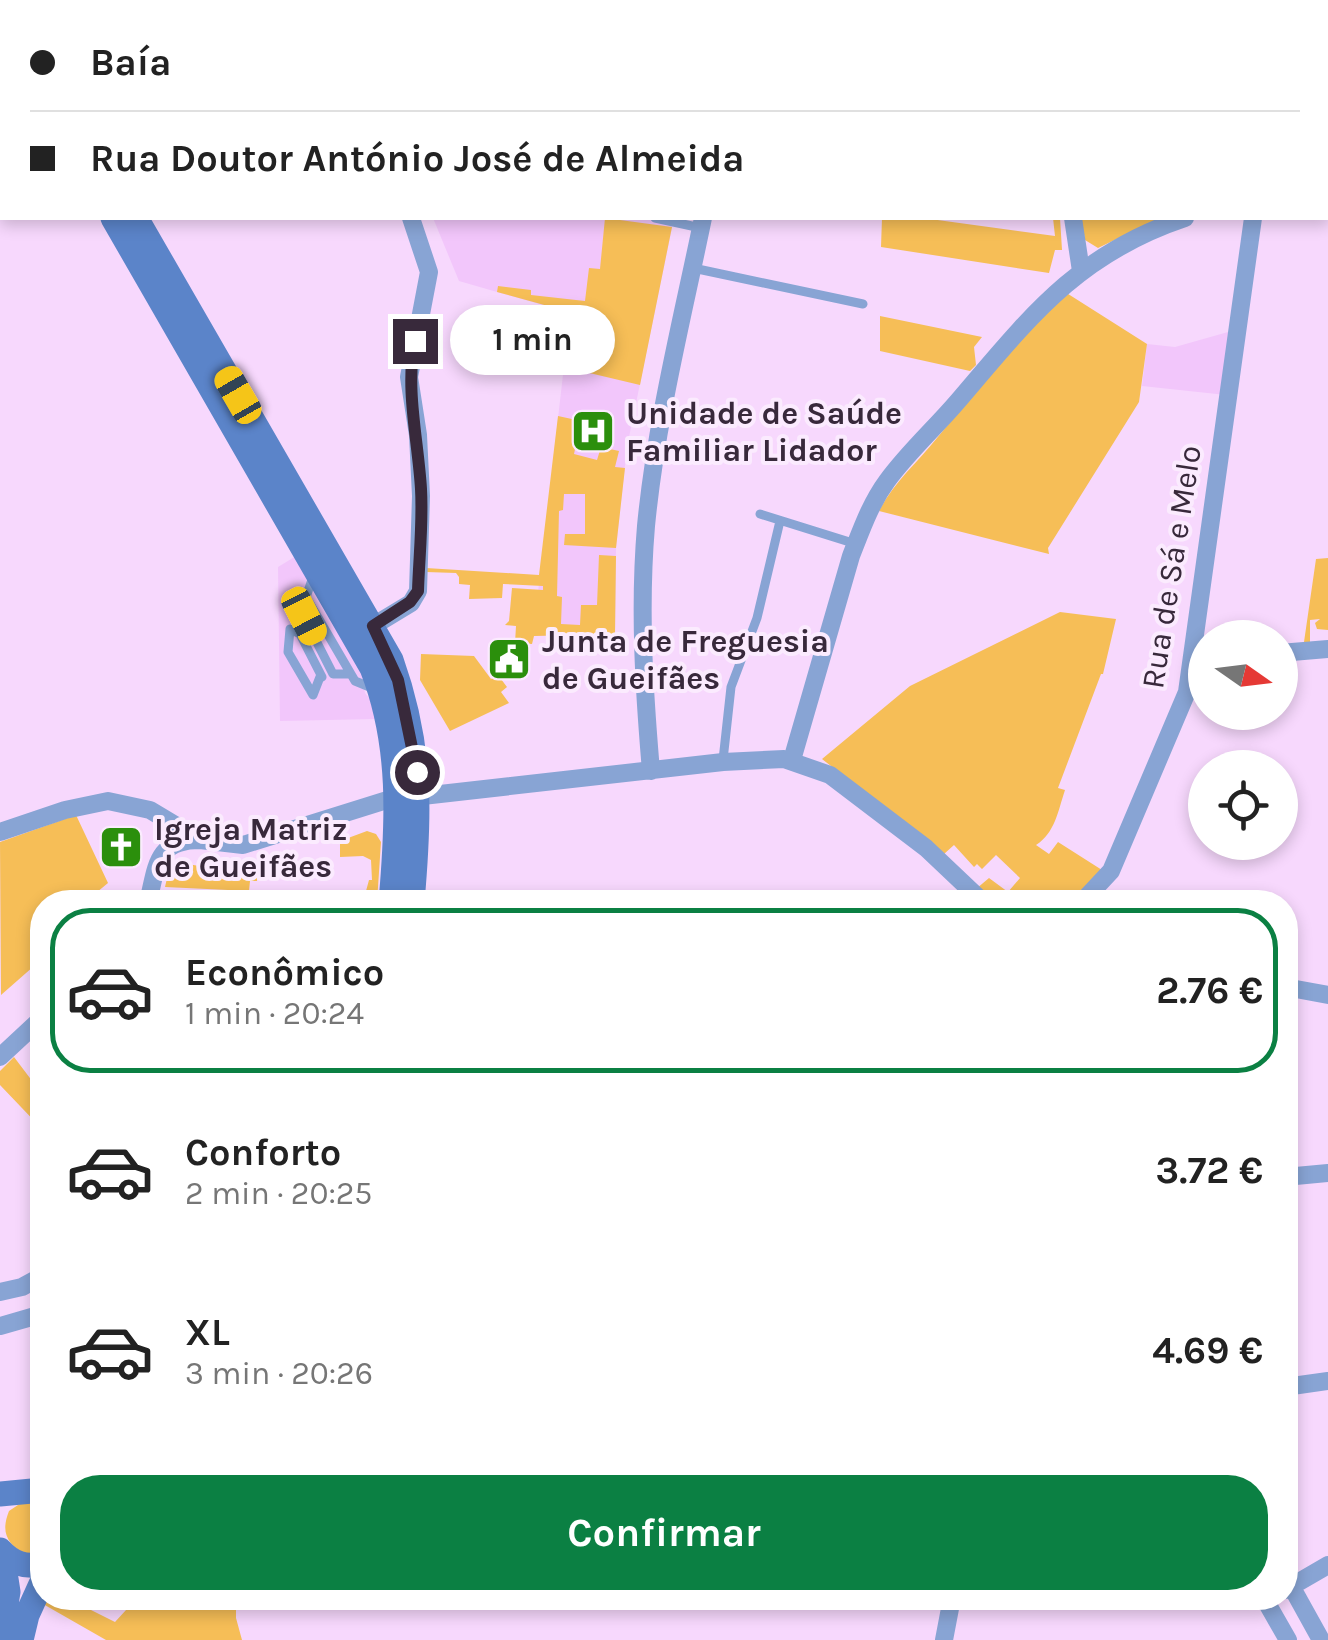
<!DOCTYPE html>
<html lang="pt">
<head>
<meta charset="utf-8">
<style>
	body { margin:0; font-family:Karla,sans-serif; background:#f2f2f2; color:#222; height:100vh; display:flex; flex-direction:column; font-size:38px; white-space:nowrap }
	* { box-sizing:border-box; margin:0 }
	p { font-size:32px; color:#767676 }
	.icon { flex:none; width:55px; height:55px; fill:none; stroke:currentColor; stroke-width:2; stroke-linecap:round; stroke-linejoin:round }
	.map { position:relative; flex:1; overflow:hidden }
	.drawer { position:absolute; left:30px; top:890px; width:1268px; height:720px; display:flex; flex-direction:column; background:#fff; border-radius:40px; box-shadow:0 5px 15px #0003 }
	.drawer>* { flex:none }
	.top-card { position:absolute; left:0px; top:0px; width:1330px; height:220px; box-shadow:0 5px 15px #0003; display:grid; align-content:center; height:220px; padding:0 30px; background:#fff }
	.needle { width:65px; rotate:104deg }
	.fabs { position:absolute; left:1188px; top:620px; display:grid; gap:20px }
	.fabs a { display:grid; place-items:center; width:110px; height:110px; border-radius:50%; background:#fff; box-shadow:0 5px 15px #0003; font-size:50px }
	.end { position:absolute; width:45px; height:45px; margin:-22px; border:12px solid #38293b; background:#fff; box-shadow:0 0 0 5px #fff }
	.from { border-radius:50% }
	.bubble { position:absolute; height:70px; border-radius:35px; background:#fff; box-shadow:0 5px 15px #0003; font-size:32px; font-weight:700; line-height:70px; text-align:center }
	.car { position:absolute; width:30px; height:60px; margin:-30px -15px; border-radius:12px; box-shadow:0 0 8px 2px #0007; background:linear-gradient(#f5c518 24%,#345 0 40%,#f5c518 0 76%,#345 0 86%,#f5c518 0) }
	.top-card b { display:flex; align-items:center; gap:35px; height:95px; font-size:38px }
	.top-card b+b { border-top:2px solid #e0e0e0 }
	.top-card i { width:25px; height:25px; background:#222 }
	ul { padding:18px 0 0; list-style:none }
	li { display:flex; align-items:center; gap:30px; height:165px; margin:0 20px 15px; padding:0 10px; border:5px solid transparent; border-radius:40px }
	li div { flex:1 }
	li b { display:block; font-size:38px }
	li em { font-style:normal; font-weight:700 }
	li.active { border-color:#0b8043 }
	li>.icon { width:90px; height:90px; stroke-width:1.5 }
	.primary-button { display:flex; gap:20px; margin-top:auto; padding:20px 30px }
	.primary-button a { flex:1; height:115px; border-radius:40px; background:#0b8043; color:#fff; font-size:40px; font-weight:700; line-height:115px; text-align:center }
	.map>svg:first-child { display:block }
</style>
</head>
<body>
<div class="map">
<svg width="1328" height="1640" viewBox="0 0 1328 1640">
	<rect width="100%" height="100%" fill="#f7d8fd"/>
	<path fill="#f2c6fb" d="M 433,218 L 674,218 L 627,447 L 616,548 L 615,634 L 533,636 L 564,366 L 582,370 L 595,320 L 459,281 Z
		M 1228,332 L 1226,395 L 1142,386 L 1147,344 L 1175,347 Z
		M 296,556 L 362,672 L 365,693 L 370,699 L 375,719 L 280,721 L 278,567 Z"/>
	<path fill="#f6be57" d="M 605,218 L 672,227 L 640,385 L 581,371 L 595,319 L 497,292 L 498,286 L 531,290 L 531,295 L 585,301 L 589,268 L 600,269 Z
		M 882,218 L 923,218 L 1055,236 L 1053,218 L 1060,218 L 1062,250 L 1055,250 L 1049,273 L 881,247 Z
		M 1081,218 L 1160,218 L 1098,248 L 1085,240 Z
		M 1065,292 L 1147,344 L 1139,402 L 1048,548 L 1049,554 L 879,511 C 894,482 917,463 937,438 C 979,388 1018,337 1065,292 Z
		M 880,316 L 982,337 L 974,347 L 976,365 L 970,371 L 880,351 Z
		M 558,416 L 581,421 L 574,454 L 597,460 L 601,447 L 619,451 L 615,467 L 625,468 L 616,548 L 564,545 L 565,534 L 585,534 L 585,494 L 564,494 L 563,510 L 559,511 L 557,596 L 562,597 L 561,624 L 580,625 L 581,605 L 597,605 L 599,555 L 616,556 L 615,634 L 534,636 L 532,644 L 515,643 L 516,626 L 505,625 L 509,621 L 512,588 L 543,590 L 543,586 L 503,584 L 502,598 L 469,599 L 470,585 L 459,584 L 459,577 L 456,573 L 426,572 L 426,568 L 539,575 Z
		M 1328,558 L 1328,630 L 1317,629 L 1315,623 L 1320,619 L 1310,620 L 1310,642 L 1304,642 L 1316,559 Z
		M 1060,612 L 1116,619 L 1103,674 L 1101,674 L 1058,788 L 1065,790 C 1058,811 1055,833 1036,845 L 1049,854 L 1058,842 L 1102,870 L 1069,902 L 996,902 L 976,889 L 989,878 L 1008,892 L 1020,878 L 996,855 L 982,869 L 977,864 L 974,867 L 954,845 L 944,854 L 822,759 L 910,686 Z
		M 421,654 L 474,656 L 491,679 L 498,675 L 507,687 L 501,692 L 509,703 L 450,731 L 420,680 Z
		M 76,815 L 108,883 L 85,902 L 42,902 L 42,959 L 1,995 L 0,842 Z
		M 367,831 L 376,834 L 381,842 L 377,902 L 363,902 L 369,880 L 372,880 L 371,860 L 363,856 L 340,857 L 340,841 Z
		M 176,862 L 228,871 L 257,869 L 257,881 L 250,881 L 249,891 L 165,887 L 170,865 Z
		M 14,1057 L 42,1094 L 42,1129 L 0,1085 L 0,1071 Z
		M 24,1501 L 42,1502 L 42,1555 L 25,1556 C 8,1543 0,1534 9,1511 Z
		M 46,1598 L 67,1598 L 115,1622 L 137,1598 L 236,1598 L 236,1618 L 242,1640 L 106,1640 L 43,1604 Z"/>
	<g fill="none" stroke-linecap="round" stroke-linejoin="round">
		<path stroke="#88a4d4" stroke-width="9" d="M 655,218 L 701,228
			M 693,268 L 863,304
			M 760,514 L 856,544
			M 314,574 L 306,597 L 355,681 L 372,688
			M 306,600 L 304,617 L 333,674 L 350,674
			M 304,617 L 300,634 L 322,677
			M 300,634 L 290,629 L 288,652 L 313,695 L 320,677
			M 723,760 L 731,687 L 757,618 L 780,521"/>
		<path stroke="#88a4d4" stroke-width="18" d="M 339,0 L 339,2
			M 664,0 L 665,2
			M 826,0 L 827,2
			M 89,2 L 93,0
			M 526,2 L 527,0
			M 902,2 L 903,0
			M 1058,2 L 1058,0
			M 0,70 L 2,67
			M 1073,218 L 1081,271
			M 373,626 L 411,603 L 418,591 L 421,496 L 418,435 L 409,377 L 429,272 L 411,218
			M 1280,653 L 1328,649
			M 792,760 L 851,556 C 861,531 870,504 887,481 C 908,452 935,428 958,401 C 1029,318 1077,254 1185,218
			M 651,771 C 644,689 639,608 646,526 C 656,422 682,320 703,218
			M 0,832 L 65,810 L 108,801 L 150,810 L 200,840 L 243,845 L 387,800 L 723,762 L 784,759 L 830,775 L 926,848 L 983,902
			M 148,902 C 157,867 155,840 200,840
			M 1082,902 L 1111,871 L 1187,692 L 1253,218
			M 1285,987 L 1328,995
			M 0,1057 L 42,1018
			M 1285,1177 L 1328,1173
			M 0,1292 L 22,1287 L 42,1276
			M 0,1326 L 42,1314
			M 1285,1387 L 1328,1381
			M 1285,1575 L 1321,1640
			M 1285,1590 L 1328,1565
			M 1264,1598 L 1288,1640
			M 944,1640 L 952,1598"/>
		<path stroke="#5b84c9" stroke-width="25" d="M 9,0 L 11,2
			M 0,23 L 2,27
			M 113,218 L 372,668 C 402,744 398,822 391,902
			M 136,218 L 391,660 C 422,747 420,812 412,902
			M 0,1494 L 32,1491 L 42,1493
			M 0,1550 C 12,1563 25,1568 42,1564
			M 0,1640 L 8,1592 L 2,1553
			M 21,1640 L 27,1615 L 42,1582"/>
	</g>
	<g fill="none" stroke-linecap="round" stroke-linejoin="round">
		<path stroke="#38293b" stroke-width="12" d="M 415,341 C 405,389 418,439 421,489 C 423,523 419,558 418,591 L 410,602 L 373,626 L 398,680 L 417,772"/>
	</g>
	<defs>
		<g id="hospital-square" transform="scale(2.25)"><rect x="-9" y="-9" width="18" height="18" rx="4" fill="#2b8f0c" stroke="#fbebfe"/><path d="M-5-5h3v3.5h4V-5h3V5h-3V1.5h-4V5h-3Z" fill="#fff"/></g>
		<g id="civic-square" transform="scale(2.25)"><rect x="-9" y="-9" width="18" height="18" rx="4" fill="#2b8f0c" stroke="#fbebfe"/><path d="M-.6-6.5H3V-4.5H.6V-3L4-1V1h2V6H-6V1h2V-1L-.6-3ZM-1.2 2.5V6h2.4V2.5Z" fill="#fff"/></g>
		<g id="church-square" transform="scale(2.25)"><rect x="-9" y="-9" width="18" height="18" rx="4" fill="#2b8f0c" stroke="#fbebfe"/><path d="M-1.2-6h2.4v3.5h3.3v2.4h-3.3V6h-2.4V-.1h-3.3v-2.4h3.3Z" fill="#fff"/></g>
	</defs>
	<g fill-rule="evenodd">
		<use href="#hospital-square" x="593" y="431"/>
		<use href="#civic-square" x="509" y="659"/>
		<use href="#church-square" x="121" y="847"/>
	</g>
	<g text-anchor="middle" stroke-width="8" stroke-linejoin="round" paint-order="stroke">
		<g font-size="32" font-weight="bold" fill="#38293b" stroke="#fbebfe" text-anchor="start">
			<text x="626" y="424">Unidade de Saúde<tspan x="626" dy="37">Familiar Lidador</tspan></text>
			<text x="542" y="652">Junta de Freguesia<tspan x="542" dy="37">de Gueifães</tspan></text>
			<text x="154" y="840">Igreja Matriz<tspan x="154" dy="37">de Gueifães</tspan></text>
		</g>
		<g font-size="32" fill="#38293b" stroke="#fbebfe">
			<text transform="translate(1171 567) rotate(-81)" y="11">Rua de Sá e Melo</text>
		</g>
	</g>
</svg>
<div class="fabs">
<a><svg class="needle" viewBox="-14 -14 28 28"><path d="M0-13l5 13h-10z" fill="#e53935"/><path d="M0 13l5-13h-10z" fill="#767676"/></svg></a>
<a><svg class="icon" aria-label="locate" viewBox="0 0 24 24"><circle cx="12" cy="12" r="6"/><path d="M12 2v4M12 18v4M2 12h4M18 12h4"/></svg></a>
</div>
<i class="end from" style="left:417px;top:772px"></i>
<i class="end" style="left:415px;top:341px"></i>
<div class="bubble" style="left:450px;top:305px;width:165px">1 min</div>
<i class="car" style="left:238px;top:395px;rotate:330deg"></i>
<i class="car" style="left:304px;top:616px;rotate:153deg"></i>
<div class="top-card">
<b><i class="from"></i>Baía</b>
<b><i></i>Rua Doutor António José de Almeida</b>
</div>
<section class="drawer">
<ul>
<li class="active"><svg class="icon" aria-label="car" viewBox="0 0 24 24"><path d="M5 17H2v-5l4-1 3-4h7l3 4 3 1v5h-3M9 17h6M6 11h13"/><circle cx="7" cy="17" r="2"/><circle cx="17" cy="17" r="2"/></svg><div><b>Econômico</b><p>1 min · 20:24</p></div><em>2.76 €</em></li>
<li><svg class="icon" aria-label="car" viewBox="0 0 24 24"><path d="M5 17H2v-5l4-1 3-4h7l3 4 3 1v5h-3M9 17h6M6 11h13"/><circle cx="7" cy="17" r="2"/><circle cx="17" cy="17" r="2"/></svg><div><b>Conforto</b><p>2 min · 20:25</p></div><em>3.72 €</em></li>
<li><svg class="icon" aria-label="car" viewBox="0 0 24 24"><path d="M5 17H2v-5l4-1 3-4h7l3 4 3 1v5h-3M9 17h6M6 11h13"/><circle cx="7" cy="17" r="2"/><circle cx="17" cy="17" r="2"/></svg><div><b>XL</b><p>3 min · 20:26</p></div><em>4.69 €</em></li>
</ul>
<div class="primary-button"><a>Confirmar</a></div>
</section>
</div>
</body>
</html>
